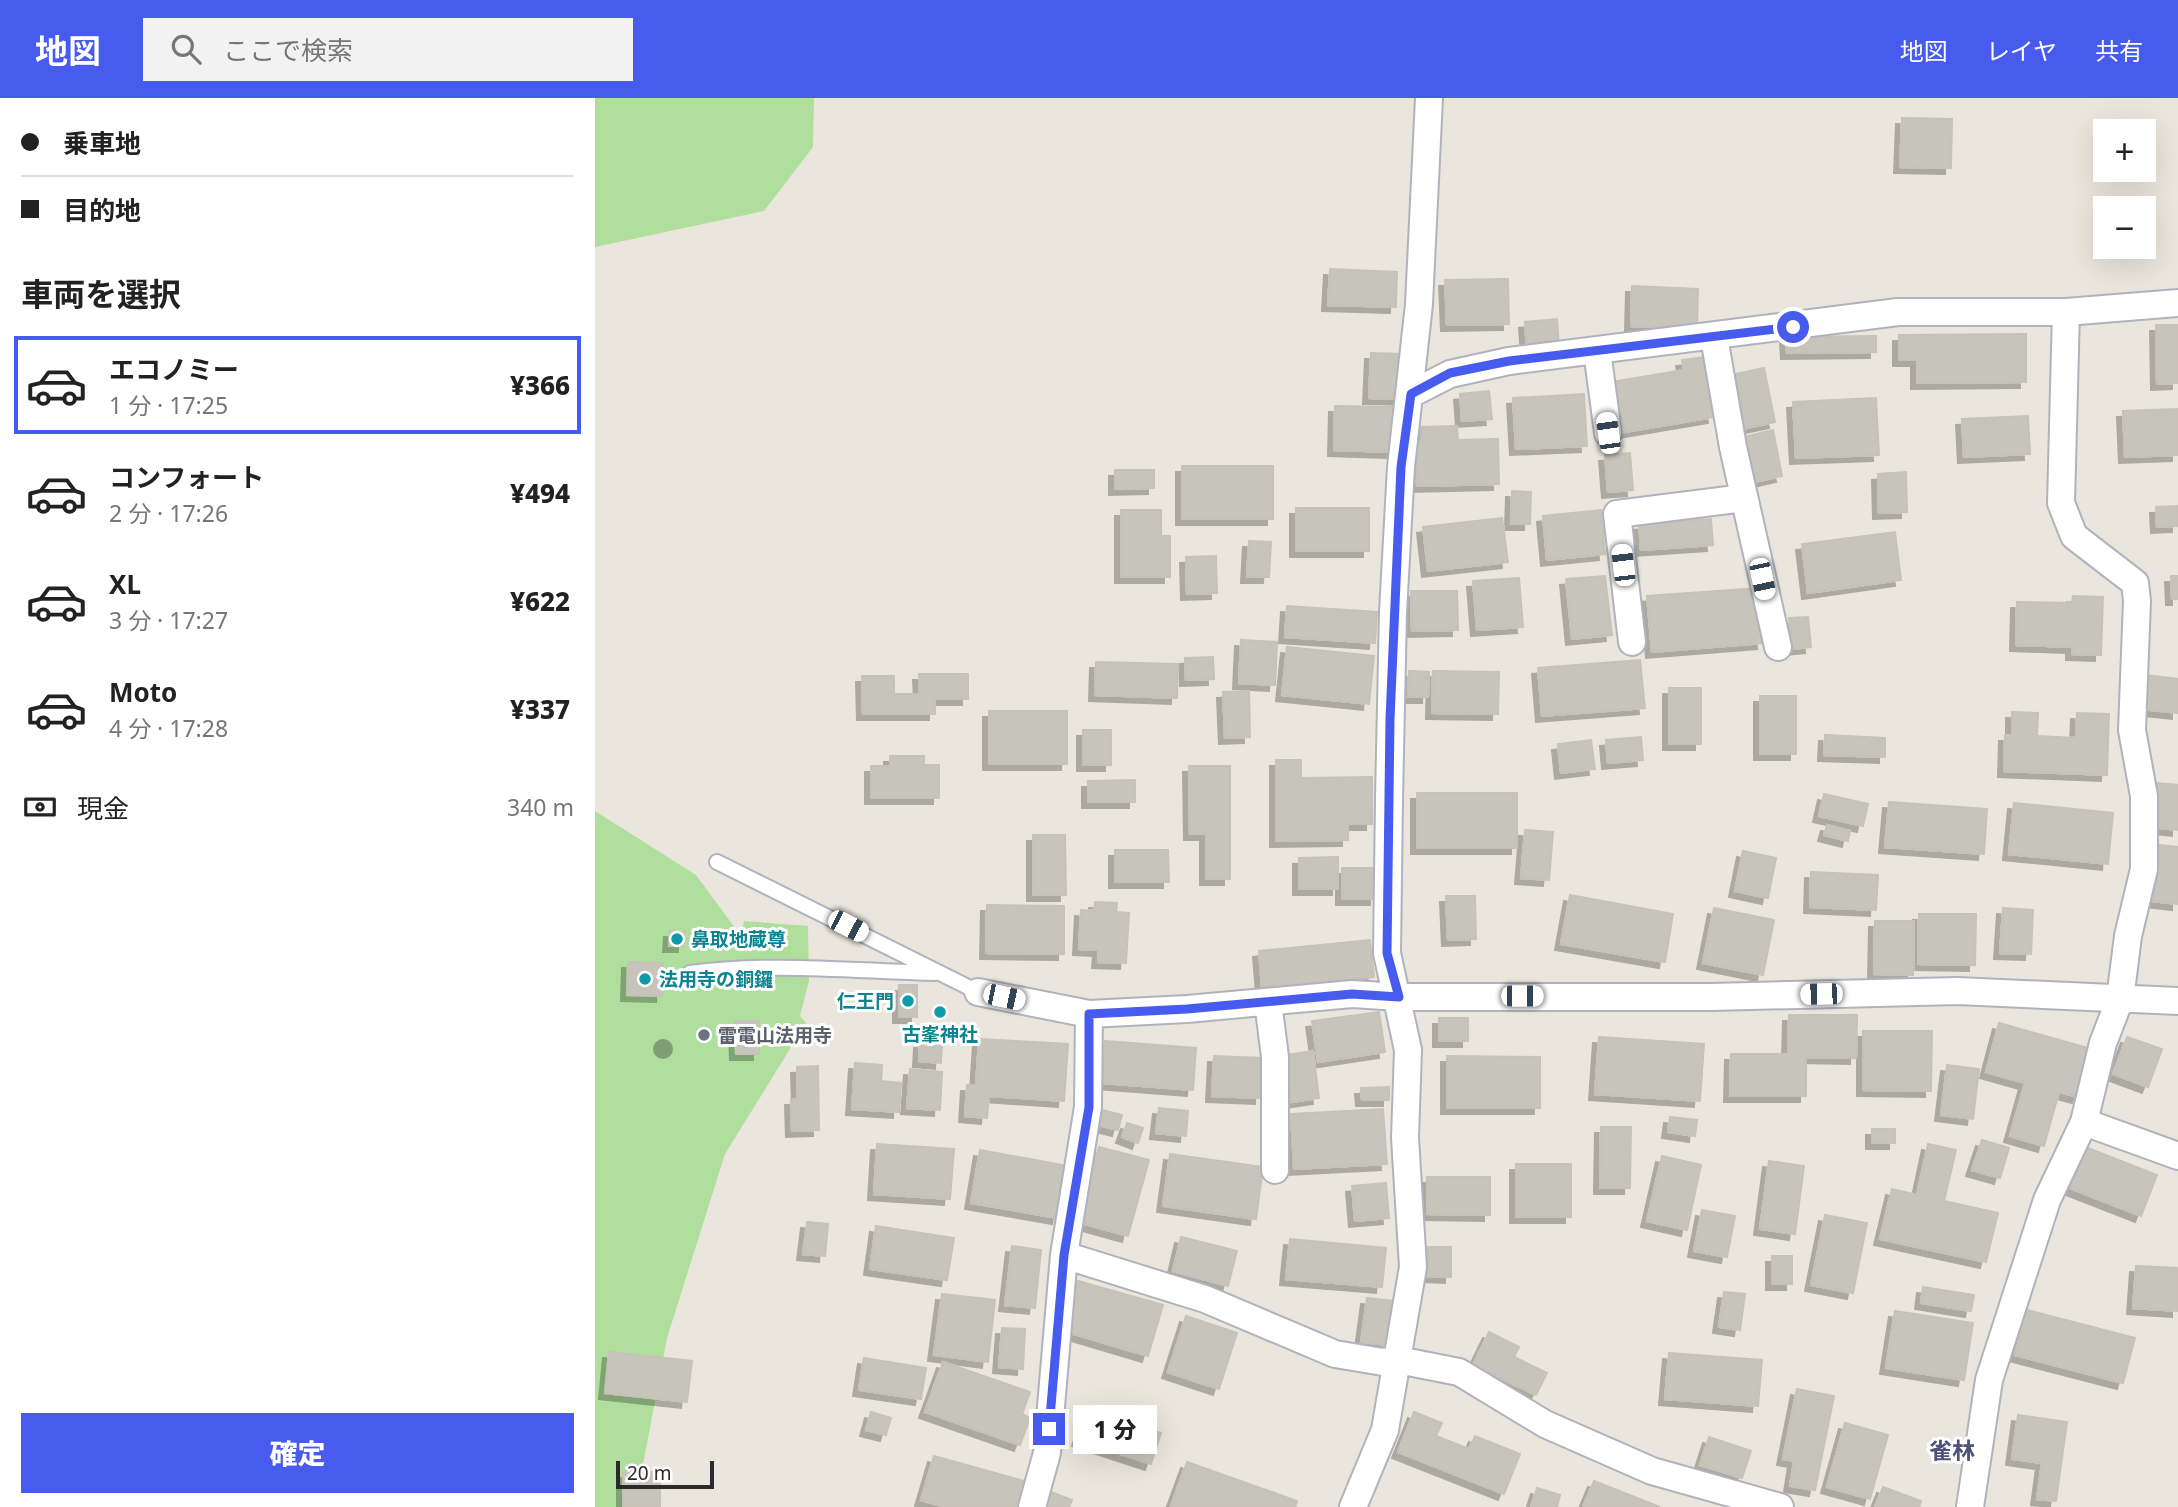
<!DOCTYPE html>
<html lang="ja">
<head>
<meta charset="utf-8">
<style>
	body { margin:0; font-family:"Noto Sans","Noto Sans JP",sans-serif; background:#f2f2f2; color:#222; height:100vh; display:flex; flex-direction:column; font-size:26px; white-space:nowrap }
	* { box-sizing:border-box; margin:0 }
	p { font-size:23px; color:#767676 }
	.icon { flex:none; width:38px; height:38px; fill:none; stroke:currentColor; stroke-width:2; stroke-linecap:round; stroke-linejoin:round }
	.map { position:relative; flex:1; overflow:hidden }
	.side { display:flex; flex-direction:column; background:#fff; width:595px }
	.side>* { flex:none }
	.banner { display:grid; align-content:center; height:154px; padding:0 21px; background:#fff }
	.buttons { position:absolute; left:1498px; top:21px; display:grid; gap:14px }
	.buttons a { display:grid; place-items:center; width:63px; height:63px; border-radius:0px; background:#fff; box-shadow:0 7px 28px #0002; font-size:35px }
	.scale { position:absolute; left:21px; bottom:18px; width:98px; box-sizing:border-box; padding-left:7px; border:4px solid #2a2a2a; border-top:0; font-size:19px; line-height:24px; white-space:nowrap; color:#2a2a2a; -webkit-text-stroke:5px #fff; paint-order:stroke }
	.end { position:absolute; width:32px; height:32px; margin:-16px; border:9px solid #475cee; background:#fff; box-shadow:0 0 0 4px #fff }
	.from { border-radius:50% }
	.bubble { position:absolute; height:49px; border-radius:0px; background:#fff; box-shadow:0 7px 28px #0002; font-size:23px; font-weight:800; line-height:49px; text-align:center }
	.car { position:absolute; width:21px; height:42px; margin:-21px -10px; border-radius:9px; box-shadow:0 0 5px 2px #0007; background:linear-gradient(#fff 24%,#345 0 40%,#fff 0 76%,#345 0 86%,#fff 0) }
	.banner b { display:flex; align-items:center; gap:24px; height:66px; font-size:26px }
	.banner b+b { border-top:2px solid #e0e0e0 }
	.banner i { width:18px; height:18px; background:#222 }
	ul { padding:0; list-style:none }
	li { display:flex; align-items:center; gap:21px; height:98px; margin:0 14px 10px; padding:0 7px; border:4px solid transparent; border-radius:0px }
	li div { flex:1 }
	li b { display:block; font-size:26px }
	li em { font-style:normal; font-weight:800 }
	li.active { border-color:#475cee }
	li>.icon { width:63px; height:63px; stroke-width:1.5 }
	h2 { padding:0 21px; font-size:32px; line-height:84px }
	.pay { display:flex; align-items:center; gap:18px; height:77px; padding:0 21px; font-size:26px }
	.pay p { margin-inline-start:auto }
	.action { display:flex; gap:14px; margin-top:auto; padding:14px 21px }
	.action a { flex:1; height:80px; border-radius:0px; background:#475cee; color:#fff; font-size:28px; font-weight:800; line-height:80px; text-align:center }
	header { display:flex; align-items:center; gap:42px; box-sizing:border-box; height:98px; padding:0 35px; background:#475cee; color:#fff }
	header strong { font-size:33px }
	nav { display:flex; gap:38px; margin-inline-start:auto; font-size:24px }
	.search { width:490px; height:63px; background:#f2f2f2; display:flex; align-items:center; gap:18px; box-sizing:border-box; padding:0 24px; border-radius:0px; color:#767676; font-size:26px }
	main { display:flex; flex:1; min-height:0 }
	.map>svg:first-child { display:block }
</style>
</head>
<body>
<header>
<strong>地図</strong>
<div class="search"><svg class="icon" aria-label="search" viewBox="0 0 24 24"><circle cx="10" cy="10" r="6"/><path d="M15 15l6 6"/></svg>ここで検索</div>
<nav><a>地図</a><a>レイヤ</a><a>共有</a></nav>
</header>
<main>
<section class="side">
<div class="banner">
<b><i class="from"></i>乗車地</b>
<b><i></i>目的地</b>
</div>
<h2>車両を選択</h2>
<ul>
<li class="active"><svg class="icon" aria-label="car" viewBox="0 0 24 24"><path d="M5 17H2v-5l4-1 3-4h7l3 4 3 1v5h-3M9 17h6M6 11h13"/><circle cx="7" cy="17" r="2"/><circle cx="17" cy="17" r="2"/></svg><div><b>エコノミー</b><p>1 分 · 17:25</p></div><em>¥366</em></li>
<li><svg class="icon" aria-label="car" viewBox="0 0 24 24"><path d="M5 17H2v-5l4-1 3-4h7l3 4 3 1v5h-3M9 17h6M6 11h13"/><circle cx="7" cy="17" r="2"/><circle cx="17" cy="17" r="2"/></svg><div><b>コンフォート</b><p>2 分 · 17:26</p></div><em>¥494</em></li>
<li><svg class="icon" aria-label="car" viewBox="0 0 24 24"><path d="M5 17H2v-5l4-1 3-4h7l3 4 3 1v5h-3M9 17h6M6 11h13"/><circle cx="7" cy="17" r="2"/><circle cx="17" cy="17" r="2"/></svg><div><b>XL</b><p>3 分 · 17:27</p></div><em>¥622</em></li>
<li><svg class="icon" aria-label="car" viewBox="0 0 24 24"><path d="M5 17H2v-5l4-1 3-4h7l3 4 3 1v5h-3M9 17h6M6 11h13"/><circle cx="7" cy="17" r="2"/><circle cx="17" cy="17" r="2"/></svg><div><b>Moto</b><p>4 分 · 17:28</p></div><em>¥337</em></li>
</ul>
<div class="pay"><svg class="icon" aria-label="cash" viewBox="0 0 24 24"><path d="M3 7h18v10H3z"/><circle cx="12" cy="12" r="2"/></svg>現金<p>340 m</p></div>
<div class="action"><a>確定</a></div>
</section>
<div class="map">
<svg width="1583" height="1409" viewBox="0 0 1583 1409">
	<defs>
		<filter id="shadow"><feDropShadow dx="-6" dy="6" stdDeviation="0" flood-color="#0004"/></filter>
	</defs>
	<rect width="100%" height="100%" fill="#ebe6dd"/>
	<path fill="#afde9d" d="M 0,0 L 219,0 L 218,49 L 169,113 L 0,149 Z
		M 0,713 L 101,777 L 146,838 L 149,823 L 213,828 L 214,883 L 205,918 L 211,925 L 130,1056 L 72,1240 L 46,1377 L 47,1409 L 0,1409 Z"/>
	<path fill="#c7c4bc" stroke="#c7c2b7" stroke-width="2" filter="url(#shadow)" d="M 1307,20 L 1357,21 L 1356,70 L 1305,69 Z
		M 735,171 L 802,174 L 801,209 L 733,207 Z
		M 913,181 L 914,226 L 852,227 L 850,182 Z
		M 1037,188 L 1103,191 L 1102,230 L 1036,228 Z
		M 962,221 L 964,250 L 932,252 L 930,224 Z
		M 1561,227 L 1583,227 L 1583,285 L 1562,286 Z
		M 1431,236 L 1431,284 L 1322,285 L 1322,262 L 1304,262 L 1304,237 Z
		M 1281,238 L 1281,254 L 1192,255 L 1191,239 Z
		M 776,255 L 807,256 L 805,301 L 774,300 Z
		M 1109,259 L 1119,319 L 1024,335 L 1016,284 L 1089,272 L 1087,262 Z
		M 1169,270 L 1180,324 L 1147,331 L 1136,277 Z
		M 894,293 L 897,321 L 867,323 L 865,296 Z
		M 989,296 L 992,348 L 921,351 L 918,300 Z
		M 1281,300 L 1284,357 L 1201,360 L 1198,304 Z
		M 740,308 L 798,309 L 798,354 L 739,352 Z
		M 1583,311 L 1583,357 L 1530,359 L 1528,313 Z
		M 1433,318 L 1435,356 L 1369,359 L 1367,321 Z
		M 862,328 L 863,342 L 903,341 L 904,386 L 822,388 L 821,343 L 826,343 L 826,329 Z
		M 1178,332 L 1187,378 L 1155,385 L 1145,340 Z
		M 1035,355 L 1038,392 L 1013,394 L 1010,357 Z
		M 587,368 L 678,368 L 678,421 L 587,421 Z
		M 520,372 L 559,372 L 559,390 L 520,391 Z
		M 1311,374 L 1312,414 L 1284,415 L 1283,376 Z
		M 917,393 L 936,394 L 935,426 L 916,426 Z
		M 1583,408 L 1583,428 L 1562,429 L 1561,409 Z
		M 701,410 L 774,410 L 774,453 L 701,453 Z
		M 526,412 L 566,412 L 566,438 L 575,438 L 575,479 L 526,479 Z
		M 1006,412 L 1010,456 L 952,462 L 948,418 Z
		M 907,420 L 913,464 L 833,473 L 828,429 Z
		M 1116,421 L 1118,447 L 1046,452 L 1044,426 Z
		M 1300,434 L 1306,482 L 1213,495 L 1207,446 Z
		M 654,443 L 676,444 L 674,479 L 652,479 Z
		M 621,458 L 622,495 L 592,496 L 591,459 Z
		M 1010,478 L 1017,537 L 977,541 L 971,481 Z
		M 1576,478 L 1583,478 L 1583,501 L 1577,501 Z
		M 924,480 L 928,529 L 882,532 L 878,483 Z
		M 1164,490 L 1168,545 L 1057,554 L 1052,498 Z
		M 816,493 L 862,493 L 863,532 L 817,533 Z
		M 1478,498 L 1508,499 L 1506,557 L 1477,556 L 1477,549 L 1421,547 L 1422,504 L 1477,505 Z
		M 692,508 L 782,514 L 780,545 L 690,539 Z
		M 1213,519 L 1216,549 L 1197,551 L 1194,520 Z
		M 646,542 L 682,544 L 680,587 L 644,585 Z
		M 692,549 L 779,558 L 774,606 L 687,597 Z
		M 618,559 L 619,581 L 591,582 L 590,560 Z
		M 1045,562 L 1050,610 L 947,618 L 943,570 Z
		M 501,564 L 583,566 L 582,600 L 500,597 Z
		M 814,573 L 834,574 L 833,599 L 813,599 Z
		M 838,573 L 904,574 L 903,616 L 837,615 Z
		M 324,576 L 373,576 L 373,601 L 340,601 L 340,616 L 268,616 L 267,578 L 299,578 L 299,596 L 325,596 Z
		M 1550,577 L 1583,581 L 1583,615 L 1546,611 Z
		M 1074,590 L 1106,590 L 1106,646 L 1074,646 Z
		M 654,593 L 655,639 L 630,640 L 628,594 Z
		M 1165,598 L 1201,598 L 1201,656 L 1165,656 Z
		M 394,613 L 472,613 L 472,666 L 394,666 Z
		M 1417,614 L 1443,615 L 1442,638 L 1481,640 L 1482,615 L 1514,616 L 1512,677 L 1409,673 L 1410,637 L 1417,637 Z
		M 488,632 L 516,632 L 516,667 L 488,667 Z
		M 1230,637 L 1290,640 L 1290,659 L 1229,657 Z
		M 1046,639 L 1048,662 L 1013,665 L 1011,642 Z
		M 996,642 L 1000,671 L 966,675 L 963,646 Z
		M 295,658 L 329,658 L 329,667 L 344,667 L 344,700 L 276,700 L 276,668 L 295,668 Z
		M 681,662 L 706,662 L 706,680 L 777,679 L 777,726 L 753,726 L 753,742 L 681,743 Z
		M 594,668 L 635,668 L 635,781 L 611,781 L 611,736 L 595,736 Z
		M 540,682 L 540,704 L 493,704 L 493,683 Z
		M 1562,685 L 1583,687 L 1583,732 L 1557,729 Z
		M 822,695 L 922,695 L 922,750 L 822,750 Z
		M 1229,696 L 1273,706 L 1268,728 L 1224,718 Z
		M 1294,704 L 1392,711 L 1389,756 L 1290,749 Z
		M 1419,705 L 1518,715 L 1513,766 L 1414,756 Z
		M 1232,727 L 1255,733 L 1253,743 L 1229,737 Z
		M 930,732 L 958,734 L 954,782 L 926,780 Z
		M 438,737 L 470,737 L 471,797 L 438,797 Z
		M 1564,747 L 1583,749 L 1583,806 L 1558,803 Z
		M 520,752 L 573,752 L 574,784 L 520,784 Z
		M 1148,753 L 1181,760 L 1173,800 L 1140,793 Z
		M 743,759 L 743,791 L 704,791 L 704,760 Z
		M 747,770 L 781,770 L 781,801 L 747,801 Z
		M 1216,774 L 1283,777 L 1281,812 L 1215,809 Z
		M 975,797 L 1078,816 L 1070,864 L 966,846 Z
		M 851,798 L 880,798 L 881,841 L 853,842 Z
		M 500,804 L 522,805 L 521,814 L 534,815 L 531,865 L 503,864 L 504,852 L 484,851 L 486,812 L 499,813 Z
		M 392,807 L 469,808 L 469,856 L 391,855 Z
		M 1119,810 L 1179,822 L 1168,877 L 1108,865 Z
		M 1408,810 L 1438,812 L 1436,856 L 1405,855 Z
		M 1324,816 L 1381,816 L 1380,867 L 1323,866 Z
		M 1280,823 L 1319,823 L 1318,877 L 1279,876 Z
		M 75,833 L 89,834 L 89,848 L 74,848 Z
		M 775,842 L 779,879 L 667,890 L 664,853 Z
		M 33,864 L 68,865 L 67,898 L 32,897 Z
		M 304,887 L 322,887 L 322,919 L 304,919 Z
		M 784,914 L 790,954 L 723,964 L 717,923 Z
		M 1194,917 L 1262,917 L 1261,960 L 1211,959 L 1211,998 L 1135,998 L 1136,956 L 1193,956 Z
		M 844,920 L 873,920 L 873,943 L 844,943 Z
		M 140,923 L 164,923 L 164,956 L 141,956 Z
		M 1404,925 L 1496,951 L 1483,999 L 1464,994 L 1449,1048 L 1415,1038 L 1430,985 L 1391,974 Z
		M 1268,933 L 1337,933 L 1336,993 L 1268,992 Z
		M 1004,939 L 1109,946 L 1105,1003 L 1000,996 Z
		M 1532,939 L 1567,951 L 1553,989 L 1518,976 Z
		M 384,941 L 473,946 L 469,1003 L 394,998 L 392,1020 L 370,1018 L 372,987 L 381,987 Z
		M 510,943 L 601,950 L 598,992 L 507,985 Z
		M 325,944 L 347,945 L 346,965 L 324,963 Z
		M 718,953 L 724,1000 L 696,1004 L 690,957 Z
		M 619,958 L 668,960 L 666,1000 L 617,998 Z
		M 852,958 L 945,959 L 945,1010 L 852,1010 Z
		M 260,965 L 287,967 L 286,983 L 306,985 L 304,1014 L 257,1011 Z
		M 1352,967 L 1384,971 L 1378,1021 L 1346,1017 Z
		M 223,968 L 224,1032 L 197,1033 L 196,1001 L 203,1001 L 202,969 Z
		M 315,971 L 347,974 L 345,1012 L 312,1010 Z
		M 794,989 L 794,1002 L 767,1002 L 766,990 Z
		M 564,1010 L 593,1013 L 591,1038 L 561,1035 Z
		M 788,1011 L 792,1066 L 699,1071 L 696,1016 Z
		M 507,1012 L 527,1017 L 523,1032 L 503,1027 Z
		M 1075,1019 L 1102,1022 L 1100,1038 L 1073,1034 Z
		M 532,1025 L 548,1030 L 543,1045 L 527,1039 Z
		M 1006,1029 L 1036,1029 L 1035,1090 L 1005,1090 Z
		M 1277,1031 L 1300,1031 L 1300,1045 L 1277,1045 Z
		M 1387,1042 L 1414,1050 L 1405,1080 L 1377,1072 Z
		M 1480,1045 L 1562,1077 L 1546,1118 L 1464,1086 Z
		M 282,1046 L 359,1051 L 355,1101 L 279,1096 Z
		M 1333,1046 L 1361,1052 L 1349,1103 L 1403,1115 L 1391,1164 L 1285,1141 L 1297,1091 L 1322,1097 Z
		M 504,1049 L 554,1062 L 533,1138 L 483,1124 Z
		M 385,1052 L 473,1068 L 463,1120 L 376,1105 Z
		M 575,1056 L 668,1069 L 661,1121 L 568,1108 Z
		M 1067,1058 L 1106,1067 L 1092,1132 L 1052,1123 Z
		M 1174,1063 L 1209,1068 L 1200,1136 L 1165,1131 Z
		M 921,1066 L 976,1066 L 976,1119 L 921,1119 Z
		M 832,1079 L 895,1079 L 895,1117 L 832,1116 Z
		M 791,1085 L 794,1120 L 760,1123 L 757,1088 Z
		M 1107,1112 L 1140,1118 L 1132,1159 L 1099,1153 Z
		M 1230,1117 L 1272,1125 L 1258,1195 L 1216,1187 Z
		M 212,1124 L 233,1126 L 230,1158 L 208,1156 Z
		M 281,1128 L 359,1140 L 352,1182 L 275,1171 Z
		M 586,1139 L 642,1153 L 633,1188 L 578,1173 Z
		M 695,1141 L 791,1150 L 787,1189 L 691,1181 Z
		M 417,1148 L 446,1152 L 440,1210 L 410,1207 Z
		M 832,1149 L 856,1149 L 856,1179 L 832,1178 Z
		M 1177,1158 L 1197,1158 L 1197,1186 L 1177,1186 Z
		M 1541,1168 L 1583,1170 L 1583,1213 L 1538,1210 Z
		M 483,1183 L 568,1207 L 553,1258 L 469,1233 Z
		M 1328,1189 L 1379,1197 L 1376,1213 L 1326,1205 Z
		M 1129,1194 L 1150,1196 L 1145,1232 L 1124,1229 Z
		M 347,1196 L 400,1202 L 393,1264 L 339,1257 Z
		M 772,1200 L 799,1203 L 793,1247 L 766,1244 Z
		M 1432,1212 L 1540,1240 L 1528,1285 L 1420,1257 Z
		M 1300,1213 L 1378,1225 L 1369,1282 L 1291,1270 Z
		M 591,1218 L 642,1235 L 624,1291 L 573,1274 Z
		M 407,1230 L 430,1231 L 428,1271 L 404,1269 Z
		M 894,1234 L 924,1249 L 919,1259 L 952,1275 L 941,1297 L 878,1267 Z
		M 14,1254 L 97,1263 L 92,1304 L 10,1295 Z
		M 1074,1255 L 1167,1262 L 1163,1308 L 1070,1301 Z
		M 269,1260 L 331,1270 L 326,1301 L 264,1292 Z
		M 348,1264 L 435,1294 L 427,1316 L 435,1320 L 425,1347 L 330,1314 Z
		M 1202,1291 L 1239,1298 L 1220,1392 L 1195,1388 L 1199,1363 L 1188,1361 Z
		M 493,1311 L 566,1335 L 556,1366 L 483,1342 Z
		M 276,1314 L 296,1320 L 291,1337 L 271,1332 Z
		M 819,1314 L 847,1325 L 841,1338 L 874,1351 L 880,1338 L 925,1356 L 909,1396 L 803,1354 Z
		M 1423,1317 L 1472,1324 L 1461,1403 L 1442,1401 L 1447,1365 L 1417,1361 Z
		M 1250,1325 L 1293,1337 L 1275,1401 L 1232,1389 Z
		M 1114,1339 L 1156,1353 L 1147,1380 L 1105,1367 Z
		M 339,1358 L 429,1383 L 422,1409 L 350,1409 L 326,1402 Z
		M 592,1364 L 702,1403 L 700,1409 L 576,1408 Z
		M 28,1374 L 65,1374 L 65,1409 L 28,1409 Z
		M 999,1383 L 1065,1409 L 988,1409 Z
		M 1288,1389 L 1326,1403 L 1324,1409 L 1280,1409 Z
		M 942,1390 L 965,1397 L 962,1409 L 936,1409 Z
		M 456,1394 L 477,1402 L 474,1409 L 450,1409 Z"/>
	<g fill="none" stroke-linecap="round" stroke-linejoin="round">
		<g stroke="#b0b2bd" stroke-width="18">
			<path id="lane" d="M 122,764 L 383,894
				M 95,875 C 178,864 259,873 341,875"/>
		</g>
		<g stroke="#b0b2bd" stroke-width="30">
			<path id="street" d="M 1119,239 L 1138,349 L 1183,549
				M 1002,253 L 1013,335
				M 816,296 L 855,276 L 914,263 L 1303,214 L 1471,214 L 1583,205
				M 1037,544 L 1022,416 L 1149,400
				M 383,894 L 494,916 L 592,911 L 757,896 L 804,899 L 1116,899 L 1363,893 L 1583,903
				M 673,904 L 680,959 L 680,1072
				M 1489,1024 L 1583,1058
				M 469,1157 L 610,1201 L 740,1256 L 788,1264 L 803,1262 L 864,1274 L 950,1326 L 1057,1373 L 1185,1409
				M 437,1409 L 452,1355 L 469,1157 L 493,1009 L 494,916
				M 758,1409 L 790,1332 L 818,1169 L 810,1040 L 813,952 L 792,855 L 794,701 L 798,514 L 806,369 L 824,206 L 834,0
				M 1375,1409 L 1394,1282 L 1452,1102 L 1489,1024 L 1508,945 L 1525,901 L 1533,838 L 1549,771 L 1549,698 L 1537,632 L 1542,503 L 1540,485 L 1479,438 L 1466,405 L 1471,214"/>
		</g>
		<use href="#lane" stroke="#fff" stroke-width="14"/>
		<use href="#street" stroke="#fff" stroke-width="26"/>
	</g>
	<circle fill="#809e74" cx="68" cy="951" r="10"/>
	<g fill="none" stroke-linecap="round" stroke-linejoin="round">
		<path stroke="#475cee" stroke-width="9" d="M 454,1331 L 469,1157 L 494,1009 L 494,916 L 592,911 L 757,896 L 804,899 L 792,855 L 795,621 L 806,369 L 816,296 L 855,275 L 914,263 L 1198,229"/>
	</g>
	<g fill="#0f9aa8" stroke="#fff" stroke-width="2.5">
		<circle cx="82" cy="841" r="7"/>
		<circle cx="50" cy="881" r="7"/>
		<circle cx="313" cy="903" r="7"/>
		<circle cx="345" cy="914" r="7"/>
	</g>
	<circle fill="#6b7280" stroke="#fff" stroke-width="2.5" cx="109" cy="937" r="7"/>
	<g text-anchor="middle" stroke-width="6" stroke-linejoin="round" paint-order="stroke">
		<g font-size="19" font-weight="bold" fill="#0d838f" stroke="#fff" text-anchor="start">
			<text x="96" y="848">鼻取地蔵尊</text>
			<text x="64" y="888">法用寺の銅鑼</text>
			<text x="299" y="910" text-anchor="end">仁王門</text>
			<text x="345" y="943" text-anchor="middle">古峯神社</text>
		</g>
		<g font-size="19" font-weight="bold" fill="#5b616d" stroke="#fff" text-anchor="start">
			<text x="123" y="944">雷電山法用寺</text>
		</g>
		<g font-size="23" font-weight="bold" fill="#4d5278" stroke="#fff">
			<text x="1357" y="1361">雀林</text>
		</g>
	</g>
</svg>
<div class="buttons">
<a>+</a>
<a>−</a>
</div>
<div class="scale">20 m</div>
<i class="end from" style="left:1198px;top:229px"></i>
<i class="end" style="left:454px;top:1331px"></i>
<div class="bubble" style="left:478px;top:1307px;width:84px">1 分</div>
<i class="car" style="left:1013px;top:335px;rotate:352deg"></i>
<i class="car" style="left:1028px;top:467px;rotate:353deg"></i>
<i class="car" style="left:1167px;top:481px;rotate:168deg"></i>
<i class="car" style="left:253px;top:828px;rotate:117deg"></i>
<i class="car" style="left:1226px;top:896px;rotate:269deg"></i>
<i class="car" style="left:927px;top:898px;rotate:90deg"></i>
<i class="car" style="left:409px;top:899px;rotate:102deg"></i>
</div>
</main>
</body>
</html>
